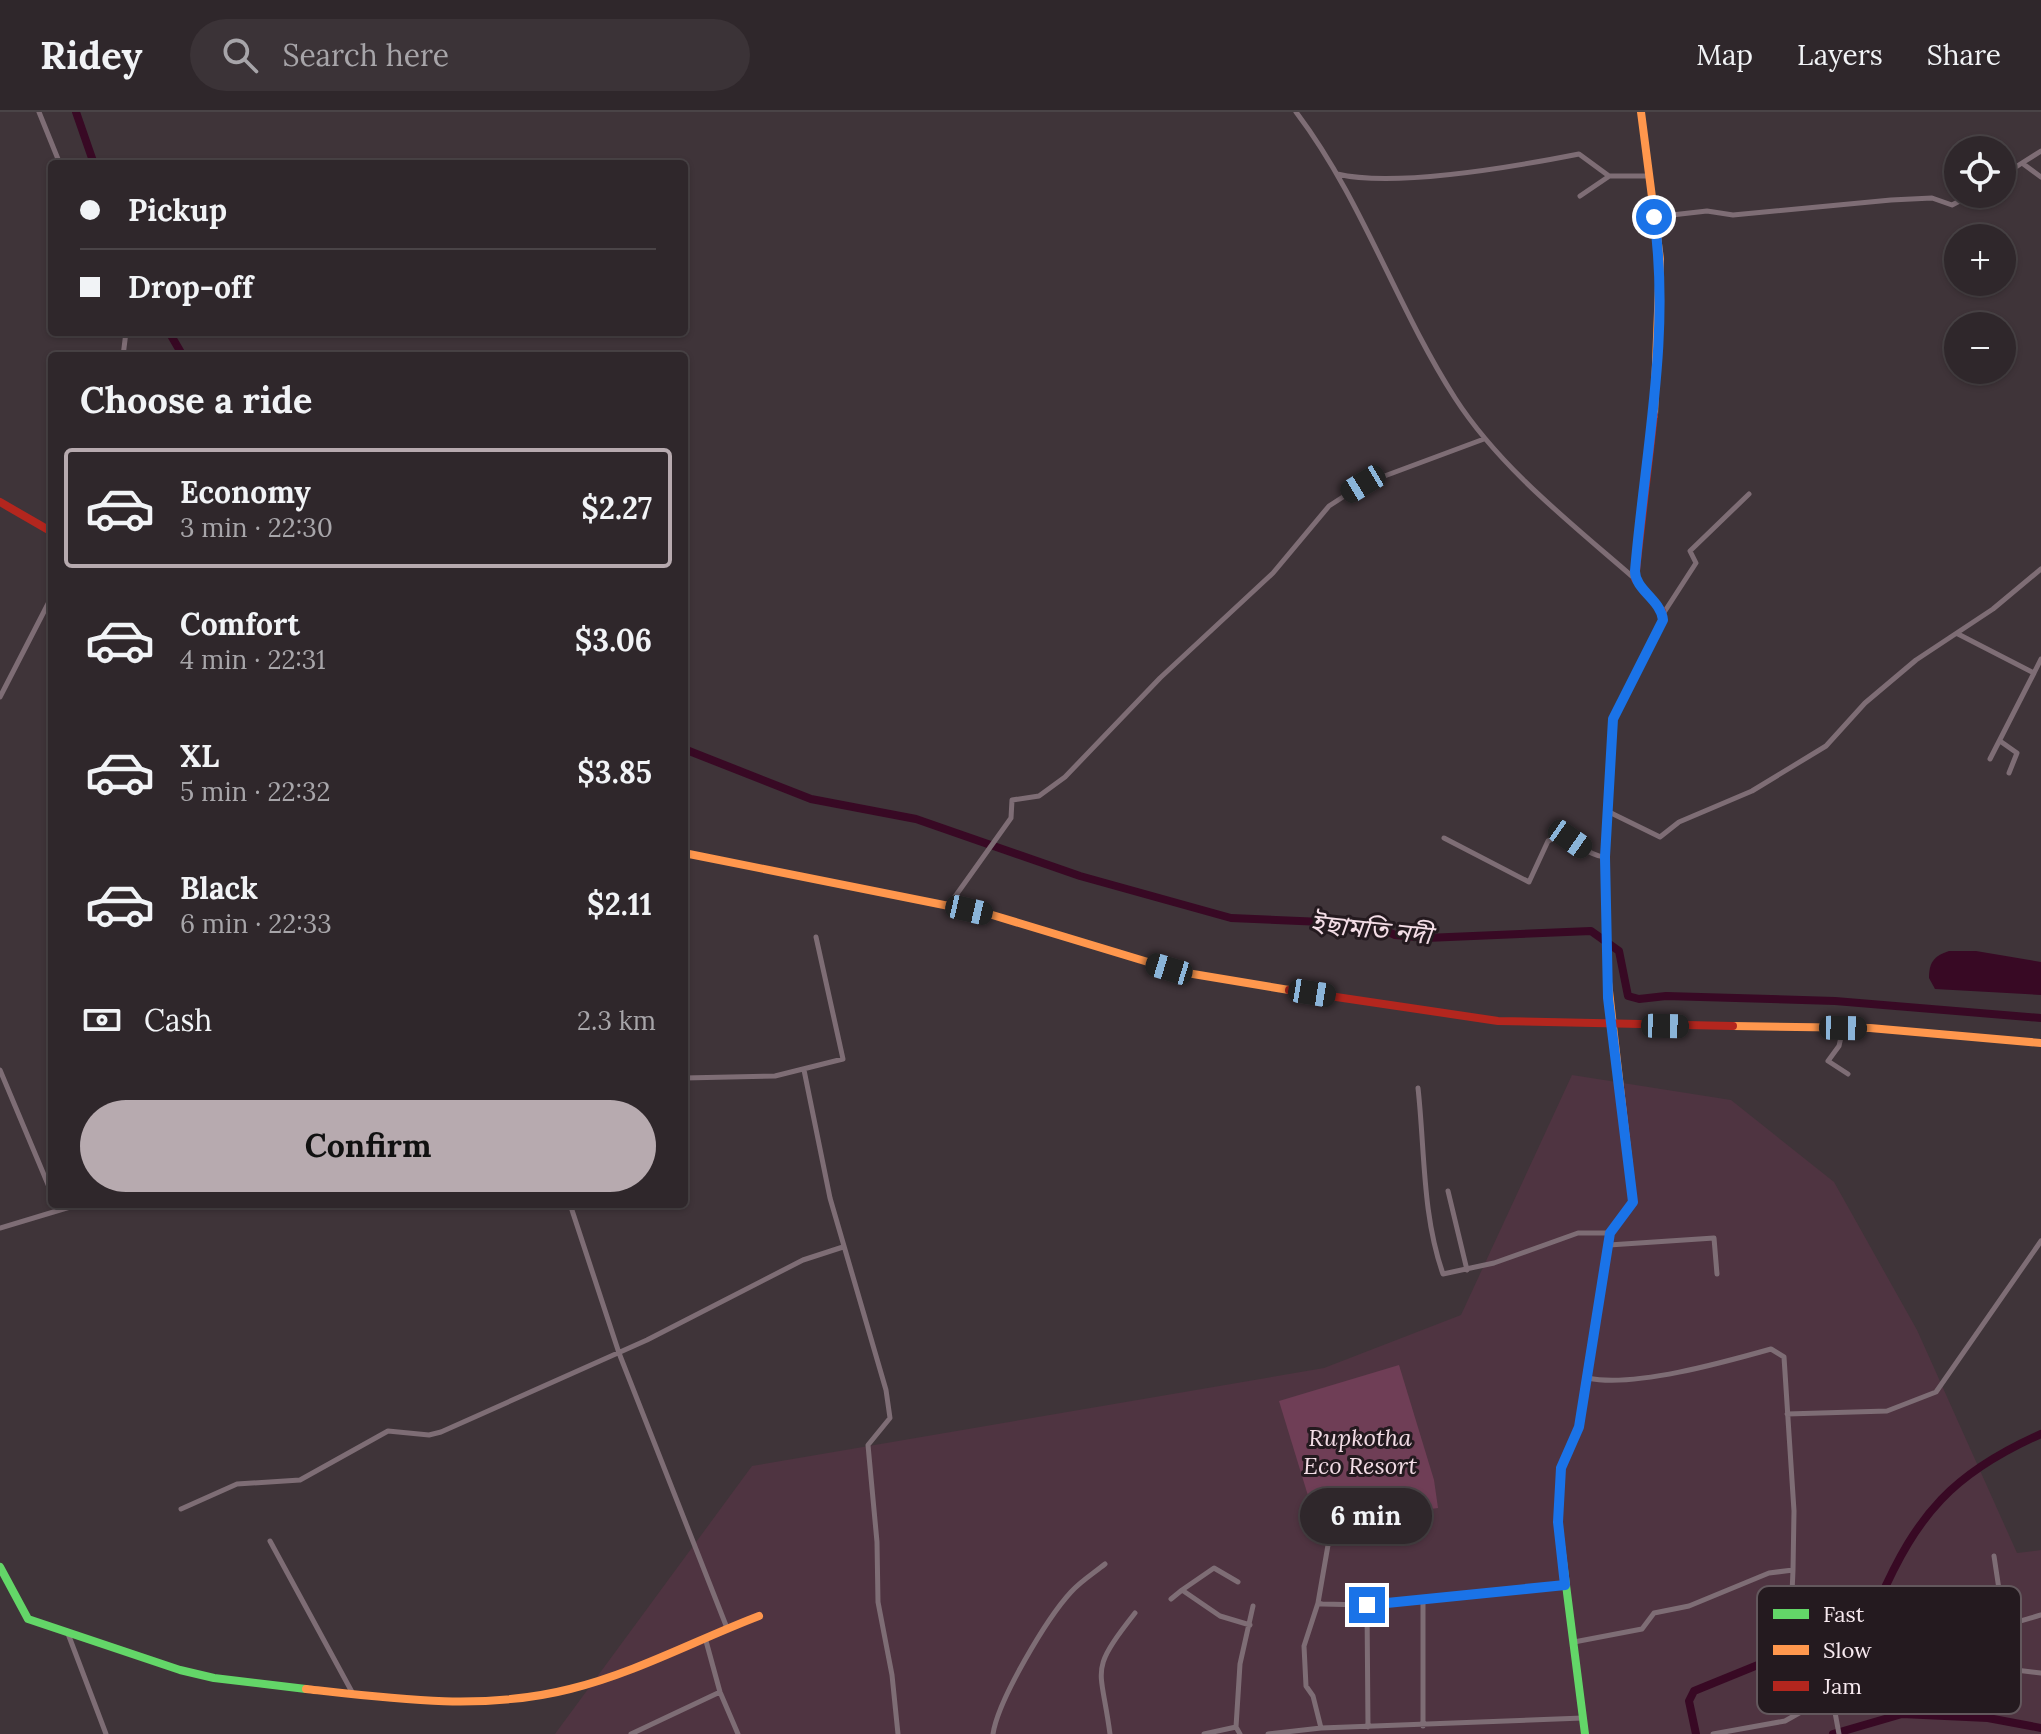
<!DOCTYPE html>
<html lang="en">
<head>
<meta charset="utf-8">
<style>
	body { margin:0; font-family:Lora,"Noto Sans Bengali",serif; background:#3b3337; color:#f1f3f6; height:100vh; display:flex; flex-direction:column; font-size:30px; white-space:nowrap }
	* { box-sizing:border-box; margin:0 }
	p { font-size:26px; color:#a7a5a9 }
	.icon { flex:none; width:44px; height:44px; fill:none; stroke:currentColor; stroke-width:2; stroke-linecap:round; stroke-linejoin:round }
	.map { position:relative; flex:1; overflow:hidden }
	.drawer { position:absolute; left:48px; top:240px; width:640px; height:856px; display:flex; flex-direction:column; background:#2f272b; border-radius:8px; box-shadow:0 2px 6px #0004,0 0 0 2px #4a4447 }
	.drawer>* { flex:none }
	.hud { position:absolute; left:48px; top:48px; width:640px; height:176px; border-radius:8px; box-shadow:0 2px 6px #0004,0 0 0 2px #4a4447; display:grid; align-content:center; height:176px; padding:0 32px; background:#2f272b }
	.tools { position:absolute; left:1944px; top:24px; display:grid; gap:16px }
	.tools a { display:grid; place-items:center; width:72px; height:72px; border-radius:50%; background:#2f272b; box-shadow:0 2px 6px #0004,0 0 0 2px #4a4447; font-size:40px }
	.end { position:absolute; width:36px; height:36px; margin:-18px; border:10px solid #1a73e8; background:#fff; box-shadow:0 0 0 4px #fff }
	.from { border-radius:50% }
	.bubble { position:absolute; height:56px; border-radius:28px; background:#2f272b; box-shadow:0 2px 6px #0004,0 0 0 2px #4a4447; font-size:26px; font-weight:700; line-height:56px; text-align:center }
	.car { position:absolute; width:24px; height:48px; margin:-24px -12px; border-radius:10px; box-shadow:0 0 6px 2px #0007; background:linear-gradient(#222 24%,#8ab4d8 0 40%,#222 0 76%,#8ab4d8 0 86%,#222 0) }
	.hud b { display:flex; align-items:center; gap:28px; height:76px; font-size:30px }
	.hud b+b { border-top:2px solid #4a4447 }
	.hud i { width:20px; height:20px; background:#f1f3f6 }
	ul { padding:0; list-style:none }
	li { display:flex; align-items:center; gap:24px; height:120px; margin:0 16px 12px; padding:0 16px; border:4px solid transparent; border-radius:8px }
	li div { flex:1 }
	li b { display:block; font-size:30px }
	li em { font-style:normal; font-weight:700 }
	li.selected { border-color:#b7aaaf }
	li>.icon { width:72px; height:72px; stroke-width:1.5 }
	h2 { padding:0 32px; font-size:36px; line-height:96px }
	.pay { display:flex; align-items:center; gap:20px; height:88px; padding:0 32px; font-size:30px }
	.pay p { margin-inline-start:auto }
	.primary-button { display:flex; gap:16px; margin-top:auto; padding:16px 32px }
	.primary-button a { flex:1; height:92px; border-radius:48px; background:#b7aaaf; color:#111; font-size:32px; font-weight:700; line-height:92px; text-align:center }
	header { display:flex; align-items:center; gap:48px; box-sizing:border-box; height:112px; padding:0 40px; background:#2f272b; border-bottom:2px solid #4a4447 }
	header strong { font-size:38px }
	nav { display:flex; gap:44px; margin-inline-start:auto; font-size:28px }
	.search { width:560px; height:72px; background:#3b3337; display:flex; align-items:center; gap:20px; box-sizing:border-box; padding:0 28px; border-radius:44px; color:#a7a5a9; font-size:30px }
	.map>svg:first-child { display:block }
</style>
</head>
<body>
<header>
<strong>Ridey</strong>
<div class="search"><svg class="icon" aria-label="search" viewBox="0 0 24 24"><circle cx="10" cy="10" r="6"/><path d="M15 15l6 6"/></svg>Search here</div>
<nav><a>Map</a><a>Layers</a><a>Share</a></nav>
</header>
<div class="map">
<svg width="2041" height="1622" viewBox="0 0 2041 1622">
	<rect width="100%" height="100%" fill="#3f3439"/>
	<path fill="#4f3441" d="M 1572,963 L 1731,988 L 1834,1070 L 1917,1218 L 2017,1441 L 2041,1438 L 2041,1622 L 555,1622 L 752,1354 L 1324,1256 L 1461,1203 Z"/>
	<path fill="#6f3e56" d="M 1399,1253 L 1434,1368 L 1438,1396 L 1317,1413 L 1279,1289 Z"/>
	<path fill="#380924" d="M 1949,839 L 1976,839 L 2041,850 L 2041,883 L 1935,877 L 1929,866 C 1929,850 1934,844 1949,839 Z"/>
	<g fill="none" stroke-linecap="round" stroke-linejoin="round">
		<path stroke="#380924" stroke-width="8" d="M 76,0 L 94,52
			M 169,220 L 183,244
			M 684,637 L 811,687 L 916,707 L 1080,764 L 1231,806 L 1370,812 L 1395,823 L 1426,826 L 1591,819 L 1619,839 L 1628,884 L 1639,887 L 1666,884 L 1835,889 L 2041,906
			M 1696,1622 L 1689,1589 L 1694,1579 L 1780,1544 L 1813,1527 L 1836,1509 L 1879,1489 C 1917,1402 1953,1361 2041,1322
			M 1833,1622 L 1902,1602 L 1988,1606 L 2041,1616"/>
		<path stroke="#7e6d75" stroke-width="5" d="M 39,0 L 60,52
			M 1296,0 C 1362,87 1396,194 1455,286 C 1500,356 1572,412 1634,466
			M 2022,51 L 2041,39
			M 1337,62 C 1396,76 1518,54 1579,42 L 1609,64 L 1649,64
			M 2002,64 L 2022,51 L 2041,65
			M 1580,84 L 1608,65
			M 1654,105 L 1707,99 L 1733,103 L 1891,88 L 1932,86 L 1952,93 L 1973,82
			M 123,244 L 126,220
			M 1663,502 L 1696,451 L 1690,439 L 1749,382
			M 1958,522 L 2034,561 L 1990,647
			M 2034,561 L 2041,547
			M 0,585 L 52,484
			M 2000,629 L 2017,641 L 2009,661
			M 1609,700 L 1660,725 L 1679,710 L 1752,679 L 1826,634 L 1865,591 L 1916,548 L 1993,497 L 2041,457
			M 1444,726 L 1529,770 L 1548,729 C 1571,716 1583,744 1605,745
			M 949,793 L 1011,706 L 1012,688 L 1039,684 L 1065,665 L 1160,566 L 1273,461 L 1329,394 L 1363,372 L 1484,327
			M 1843,916 L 1839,934 L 1828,949 L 1848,962
			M 0,958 L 52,1082
			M 804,958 L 830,1086 L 886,1278 L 890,1306 L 868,1333 L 877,1430 L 878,1490 L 892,1563 L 898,1622
			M 684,966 L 775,964 L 843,947 L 816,825
			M 1418,976 C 1425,1039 1422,1102 1443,1162 L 1494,1151 L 1578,1121 L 1610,1121
			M 1448,1079 L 1467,1158
			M 570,1092 L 619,1241 L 727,1516
			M 0,1116 L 80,1092
			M 1609,1133 L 1714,1126 L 1717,1162
			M 1588,1266 C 1633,1276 1725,1250 1771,1237 L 1784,1245 L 1794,1399 L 1793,1458
			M 1787,1302 L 1887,1299 L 1936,1280 L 2041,1129
			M 181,1397 L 237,1372 L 300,1368 L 388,1319 L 429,1323 L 441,1320 L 647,1228 L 803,1148 L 843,1135
			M 1332,1410 L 1318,1491 L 1322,1492 L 1367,1493 L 1565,1473
			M 270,1429 L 352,1580
			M 1994,1444 L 2000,1484 L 2010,1513
			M 1182,1478 L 1214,1456 L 1238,1470
			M 1171,1487 L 1182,1478 L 1220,1504 L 1250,1513
			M 1318,1491 L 1304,1534 L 1306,1574 L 1313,1584 L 1321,1616
			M 1367,1493 L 1368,1615
			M 67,1519 L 106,1622
			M 706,1529 L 720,1580 L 738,1622
			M 1574,1530 L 1642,1517 L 1654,1501 L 1689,1494 L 1769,1461 L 1793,1458 L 1789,1550 L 1801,1600
			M 1936,1568 C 1951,1524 2001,1515 2041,1503
			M 1834,1595 L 1839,1622
			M 1423,1614 L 1423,1488
			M 1236,1615 L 1240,1552 L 1253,1494
			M 631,1622 L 720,1580
			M 993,1622 C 998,1588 1047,1506 1071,1480 C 1081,1469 1094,1461 1105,1452
			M 1110,1622 C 1101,1553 1088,1561 1135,1501
			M 1204,1622 L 1236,1615 L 1240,1622
			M 1268,1622 L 1321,1616 L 1583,1606
			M 1713,1622 L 1785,1609 L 1801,1600 L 1852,1592 L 1964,1561 L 2000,1556 L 2041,1561"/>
		<path stroke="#63d668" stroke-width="8" d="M 0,1455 L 28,1507 L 180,1558 L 214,1566 L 306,1577
			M 1585,1622 L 1558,1410 L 1561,1356 L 1579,1315 L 1587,1263"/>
		<path stroke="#ff974d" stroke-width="8" d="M 1641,0 L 1660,147 L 1654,303
			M 684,741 L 989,802 L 1181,860 L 1289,878
			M 1733,914 L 1870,916 L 2041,931
			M 1587,1263 L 1610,1121 L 1633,1090 L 1608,870
			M 306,1577 C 393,1587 484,1599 570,1577 C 635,1561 696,1528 759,1504"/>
		<path stroke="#b3261e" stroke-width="8" d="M 0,390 L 52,420
			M 1608,870 L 1605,745 L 1613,607 L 1663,508 L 1662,499 L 1635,467 L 1654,303
			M 1289,878 L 1498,909 L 1733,914"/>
	</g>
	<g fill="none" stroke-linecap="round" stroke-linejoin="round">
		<path stroke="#1a73e8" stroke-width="10" d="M 1367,1493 L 1565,1473 L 1558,1410 L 1561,1356 L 1579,1315 L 1610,1121 L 1633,1090 L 1608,886 L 1605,745 L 1613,607 L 1663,508 C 1661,488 1635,478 1635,459 C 1645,341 1671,223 1654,105"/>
	</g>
	<g text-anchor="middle" stroke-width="6" stroke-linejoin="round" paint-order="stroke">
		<g font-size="24" font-style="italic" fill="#f2dce5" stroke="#241a1f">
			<text x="1360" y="1334">Rupkotha<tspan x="1360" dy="28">Eco Resort</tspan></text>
		</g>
		<g font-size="26" font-style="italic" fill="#f3dde6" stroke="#241a1f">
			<text transform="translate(1371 817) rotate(6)" y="9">ইছামতি নদী</text>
		</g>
	</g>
	<rect x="1757" y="1474" width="264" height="128" rx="12" fill="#241a1f" stroke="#63585d" stroke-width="2"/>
	<rect x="1773" y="1497" width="36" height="10" fill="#63d668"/>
	<rect x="1773" y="1533" width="36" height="10" fill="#ff974d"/>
	<rect x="1773" y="1569" width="36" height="10" fill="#b3261e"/>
	<g font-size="22" fill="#f7e9ef">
		<text x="1823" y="1510">Fast</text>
		<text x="1823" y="1546">Slow</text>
		<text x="1823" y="1582">Jam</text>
	</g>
</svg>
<div class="tools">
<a><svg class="icon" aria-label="locate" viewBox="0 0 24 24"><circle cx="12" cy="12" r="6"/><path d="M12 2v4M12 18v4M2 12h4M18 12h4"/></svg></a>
<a>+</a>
<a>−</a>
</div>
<i class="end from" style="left:1654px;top:105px"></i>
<i class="end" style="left:1367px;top:1493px"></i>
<div class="bubble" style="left:1300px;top:1376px;width:132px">6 min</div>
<i class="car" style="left:1363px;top:372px;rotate:239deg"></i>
<i class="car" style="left:1570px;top:727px;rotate:125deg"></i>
<i class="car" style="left:969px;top:798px;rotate:103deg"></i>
<i class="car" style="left:1169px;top:857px;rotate:287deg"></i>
<i class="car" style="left:1312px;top:881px;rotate:99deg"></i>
<i class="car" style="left:1665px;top:914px;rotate:91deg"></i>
<i class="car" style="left:1843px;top:916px;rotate:91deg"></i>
<div class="hud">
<b><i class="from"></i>Pickup</b>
<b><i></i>Drop-off</b>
</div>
<section class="drawer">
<h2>Choose a ride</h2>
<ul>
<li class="selected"><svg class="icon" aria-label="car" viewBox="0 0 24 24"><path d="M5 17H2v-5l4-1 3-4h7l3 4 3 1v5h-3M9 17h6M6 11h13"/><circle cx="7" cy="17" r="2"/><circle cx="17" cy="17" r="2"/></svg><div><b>Economy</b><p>3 min · 22:30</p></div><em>$2.27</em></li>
<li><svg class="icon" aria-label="car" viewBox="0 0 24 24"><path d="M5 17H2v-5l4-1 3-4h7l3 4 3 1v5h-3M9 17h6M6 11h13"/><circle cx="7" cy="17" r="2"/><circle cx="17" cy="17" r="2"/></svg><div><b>Comfort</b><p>4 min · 22:31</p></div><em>$3.06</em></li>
<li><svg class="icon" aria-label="car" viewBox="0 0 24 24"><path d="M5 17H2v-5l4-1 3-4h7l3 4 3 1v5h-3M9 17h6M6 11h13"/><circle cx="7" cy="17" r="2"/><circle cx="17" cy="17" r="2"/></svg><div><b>XL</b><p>5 min · 22:32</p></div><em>$3.85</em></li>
<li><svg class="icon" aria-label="car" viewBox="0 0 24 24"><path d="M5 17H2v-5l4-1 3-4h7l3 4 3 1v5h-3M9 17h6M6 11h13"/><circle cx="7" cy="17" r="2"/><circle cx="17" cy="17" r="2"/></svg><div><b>Black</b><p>6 min · 22:33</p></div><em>$2.11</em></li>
</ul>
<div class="pay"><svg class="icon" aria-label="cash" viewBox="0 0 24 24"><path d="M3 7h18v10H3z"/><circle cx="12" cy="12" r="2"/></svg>Cash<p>2.3 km</p></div>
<div class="primary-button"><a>Confirm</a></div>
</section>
</div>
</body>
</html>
